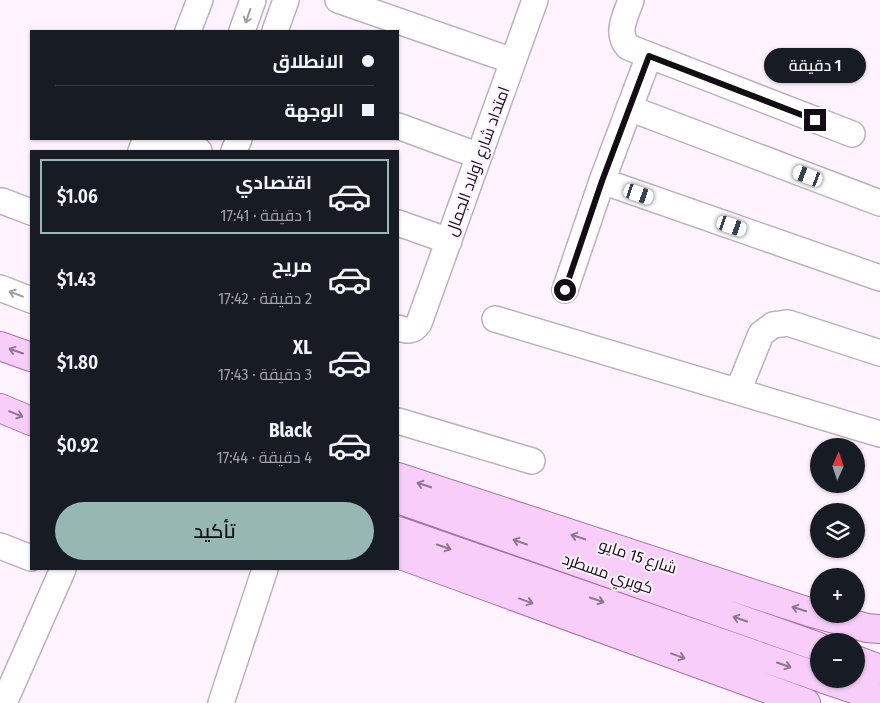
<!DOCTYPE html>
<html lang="ar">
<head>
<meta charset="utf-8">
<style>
	body { margin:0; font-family:"Fira Sans Condensed",Cairo,sans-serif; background:#242831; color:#f1f3f6; direction:rtl; height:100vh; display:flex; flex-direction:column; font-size:19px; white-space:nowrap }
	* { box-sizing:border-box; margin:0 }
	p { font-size:16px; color:#9ea1a6 }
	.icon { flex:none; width:28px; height:28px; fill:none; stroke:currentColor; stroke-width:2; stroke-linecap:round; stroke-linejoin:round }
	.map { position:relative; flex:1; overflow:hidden; direction:ltr }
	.panel { position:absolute; left:30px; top:150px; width:369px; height:420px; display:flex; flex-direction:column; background:#171b24; border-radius:0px; box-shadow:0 1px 4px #0004; direction:rtl }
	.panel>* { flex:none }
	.banner { position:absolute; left:30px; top:30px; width:369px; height:110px; border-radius:0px; box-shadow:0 1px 4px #0004; direction:rtl; display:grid; align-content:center; height:110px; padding:0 25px; background:#171b24 }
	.needle { width:32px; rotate:3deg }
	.fabs { position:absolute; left:810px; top:438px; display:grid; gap:10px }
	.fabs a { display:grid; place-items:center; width:55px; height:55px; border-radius:50%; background:#171b24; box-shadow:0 1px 4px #0004; font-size:25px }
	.end { position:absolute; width:22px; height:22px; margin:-11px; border:6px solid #120d12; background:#fff; box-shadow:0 0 0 2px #fff }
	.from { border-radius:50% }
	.bubble { position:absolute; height:35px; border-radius:18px; background:#171b24; box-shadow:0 1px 4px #0004; font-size:16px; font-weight:600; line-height:35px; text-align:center; direction:rtl }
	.car { position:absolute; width:15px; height:30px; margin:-15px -8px; border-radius:6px; box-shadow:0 0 4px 1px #0007; background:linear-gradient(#fff 24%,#345 0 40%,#fff 0 76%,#345 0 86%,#fff 0) }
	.banner b { display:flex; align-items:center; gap:18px; height:48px; font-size:19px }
	.banner b+b { border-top:1px solid #363941 }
	.banner i { width:12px; height:12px; background:#f1f3f6 }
	ul { padding:9px 0 0; list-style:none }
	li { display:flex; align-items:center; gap:15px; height:75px; margin:0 10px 8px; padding:0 15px; border:2px solid transparent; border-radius:0px }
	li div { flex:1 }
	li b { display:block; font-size:19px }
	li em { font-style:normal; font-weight:600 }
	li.selected { border-color:#97b7b2 }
	li>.icon { width:45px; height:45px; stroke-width:1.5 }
	.button { display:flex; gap:10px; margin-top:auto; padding:10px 25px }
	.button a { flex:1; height:58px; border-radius:30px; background:#97b7b2; color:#111; font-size:20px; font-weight:600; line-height:58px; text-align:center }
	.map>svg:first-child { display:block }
</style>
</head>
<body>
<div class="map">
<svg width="880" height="703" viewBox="0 0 880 703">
	<rect width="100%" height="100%" fill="#fff3ff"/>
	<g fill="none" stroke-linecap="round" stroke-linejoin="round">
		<g stroke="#beb0bd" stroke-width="28">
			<path id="minor" d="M 338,0 L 513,61
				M 631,0 C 626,15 615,33 628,47 L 852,134
				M 188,31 L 200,0
				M 242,31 L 253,0
				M 275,31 L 286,0
				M 629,108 L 880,203
				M 398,126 L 479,156
				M 159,139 L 199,151
				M 141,151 L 146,139
				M 234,151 L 239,139
				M 602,181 L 880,278
				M 2,201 L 31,212
				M 398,223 L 449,241
				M 0,288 L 31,300
				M 565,290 L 602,181 L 649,56
				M 495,319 L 880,434
				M 398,328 C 407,331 413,332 419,323 L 535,0
				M 738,391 L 761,334 L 773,325 L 788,323 L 880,353
				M 398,421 L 532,461
				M 0,546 L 31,558
				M 4,703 L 63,569
				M 221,703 L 265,569"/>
		</g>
		<g stroke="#a574a6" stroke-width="30">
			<path id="major" d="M 0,346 L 31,357
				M 0,408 L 31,421
				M 398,477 L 809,612 L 867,628 L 880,629
				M 398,499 L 819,647
				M 398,531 L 819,677
				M 398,554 L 806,703
				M 856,660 L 880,669
				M 824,679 L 880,698"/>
		</g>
		<use href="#minor" stroke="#fff" stroke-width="25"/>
		<use href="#major" stroke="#f8cdf9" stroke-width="28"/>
	</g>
	<defs><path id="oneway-shaft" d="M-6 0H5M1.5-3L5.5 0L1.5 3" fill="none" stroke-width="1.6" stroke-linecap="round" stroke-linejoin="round" transform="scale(1.25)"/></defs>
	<g stroke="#a09ea0">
		<use href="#oneway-shaft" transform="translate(248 16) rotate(109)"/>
		<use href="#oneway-shaft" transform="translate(16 294) rotate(-159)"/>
	</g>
	<g stroke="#907791">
		<use href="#oneway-shaft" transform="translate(16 351) rotate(-161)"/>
		<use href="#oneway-shaft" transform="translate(16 414) rotate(22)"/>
		<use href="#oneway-shaft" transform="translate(424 485) rotate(-162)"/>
		<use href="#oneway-shaft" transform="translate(578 537) rotate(-162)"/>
		<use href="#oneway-shaft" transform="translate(520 542) rotate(-161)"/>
		<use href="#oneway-shaft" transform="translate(444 547) rotate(19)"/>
		<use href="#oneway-shaft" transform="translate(597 600) rotate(19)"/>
		<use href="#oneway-shaft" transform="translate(526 601) rotate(20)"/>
		<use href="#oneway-shaft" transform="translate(799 609) rotate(-162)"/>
		<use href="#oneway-shaft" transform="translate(740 619) rotate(-161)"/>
		<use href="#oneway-shaft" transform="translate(678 656) rotate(20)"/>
		<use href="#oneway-shaft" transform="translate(784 665) rotate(19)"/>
	</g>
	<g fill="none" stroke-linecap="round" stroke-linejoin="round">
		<path stroke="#120d12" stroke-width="6" d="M 565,290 L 602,181 L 649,56 L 815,120"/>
	</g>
	<g text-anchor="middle" stroke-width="4" stroke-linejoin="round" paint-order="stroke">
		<g font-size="16" fill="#120d12" stroke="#fff3ff">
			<text transform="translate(477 161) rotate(-70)" y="6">امتداد شارع اولاد الجمال</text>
			<text transform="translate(638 556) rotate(18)" y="6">شارع 15 مايو</text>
			<text transform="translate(608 573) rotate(19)" y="6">كوبري مسطرد</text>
		</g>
	</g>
</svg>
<div class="fabs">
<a><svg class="needle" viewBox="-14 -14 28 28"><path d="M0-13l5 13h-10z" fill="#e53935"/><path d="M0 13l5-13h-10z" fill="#9ea1a6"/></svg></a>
<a><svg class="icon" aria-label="layers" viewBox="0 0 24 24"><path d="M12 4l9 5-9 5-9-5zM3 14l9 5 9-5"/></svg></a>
<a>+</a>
<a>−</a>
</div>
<i class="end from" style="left:565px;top:290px"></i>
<i class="end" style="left:815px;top:120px"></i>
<div class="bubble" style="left:764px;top:48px;width:102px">1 دقيقة</div>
<i class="car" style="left:808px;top:176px;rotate:291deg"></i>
<i class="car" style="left:639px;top:194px;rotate:109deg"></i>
<i class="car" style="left:732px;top:226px;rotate:109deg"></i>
<div class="banner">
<b><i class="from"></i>الانطلاق</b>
<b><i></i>الوجهة</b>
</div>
<section class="panel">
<ul>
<li class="selected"><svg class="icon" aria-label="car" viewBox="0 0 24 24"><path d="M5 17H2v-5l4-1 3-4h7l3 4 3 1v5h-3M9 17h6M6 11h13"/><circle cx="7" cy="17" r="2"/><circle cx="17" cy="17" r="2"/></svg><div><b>اقتصادي</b><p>1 دقيقة · 17:41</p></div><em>$1.06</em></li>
<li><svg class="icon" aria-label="car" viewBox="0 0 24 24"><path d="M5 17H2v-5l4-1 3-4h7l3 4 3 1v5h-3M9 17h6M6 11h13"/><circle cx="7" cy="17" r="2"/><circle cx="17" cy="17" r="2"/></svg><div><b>مريح</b><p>2 دقيقة · 17:42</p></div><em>$1.43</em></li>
<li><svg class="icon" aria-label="car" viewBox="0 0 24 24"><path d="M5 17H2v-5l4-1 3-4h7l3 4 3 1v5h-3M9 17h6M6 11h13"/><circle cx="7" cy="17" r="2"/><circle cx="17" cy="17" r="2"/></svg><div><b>XL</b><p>3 دقيقة · 17:43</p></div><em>$1.80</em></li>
<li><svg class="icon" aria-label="car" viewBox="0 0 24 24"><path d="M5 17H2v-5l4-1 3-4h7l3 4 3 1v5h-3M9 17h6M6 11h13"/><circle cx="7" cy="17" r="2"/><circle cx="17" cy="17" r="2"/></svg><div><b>Black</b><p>4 دقيقة · 17:44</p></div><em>$0.92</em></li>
</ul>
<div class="button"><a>تأكيد</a></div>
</section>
</div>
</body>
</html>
